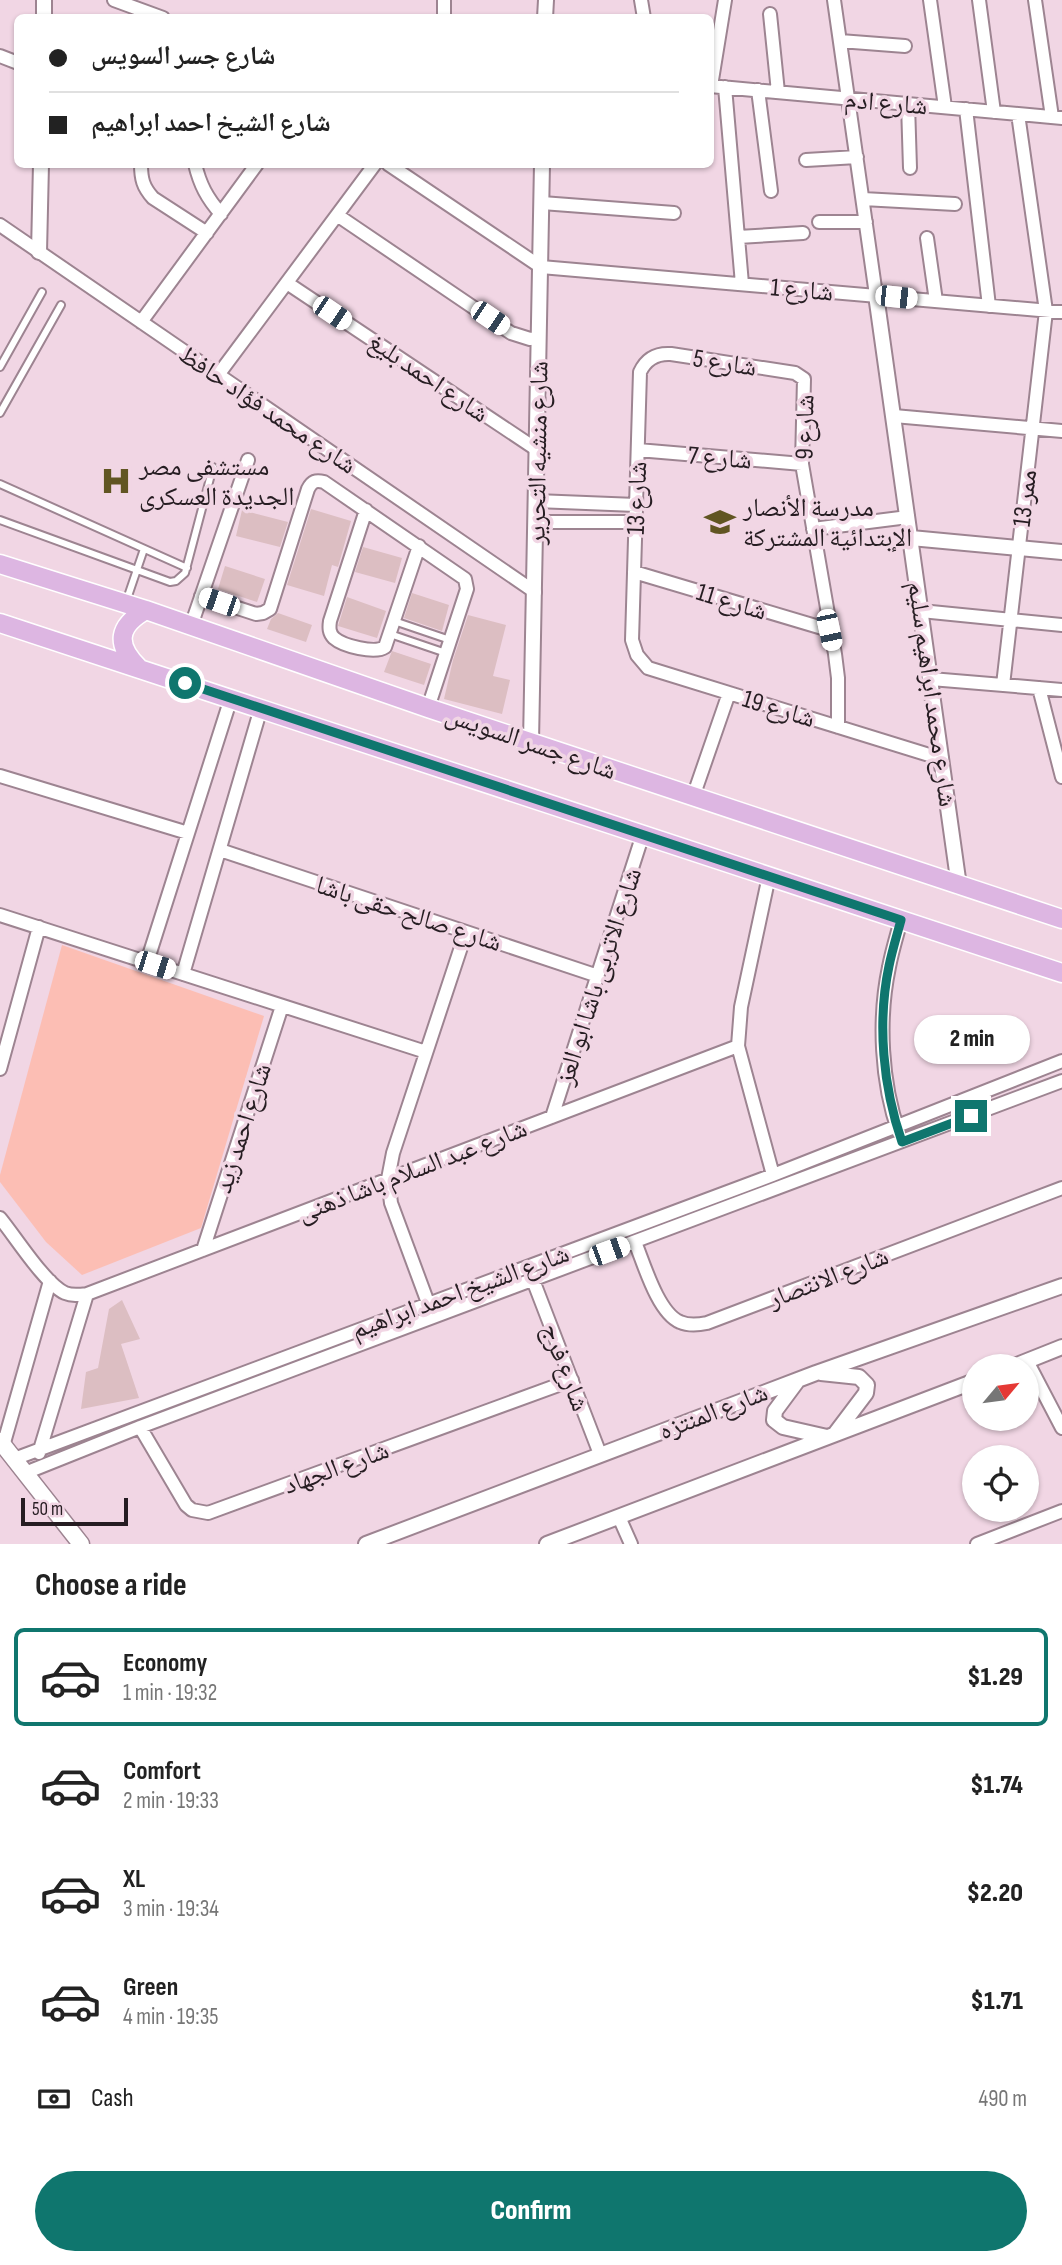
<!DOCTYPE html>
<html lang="en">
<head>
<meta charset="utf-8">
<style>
	body { margin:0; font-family:"Sofia Sans Condensed","Noto Naskh Arabic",sans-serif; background:#f2f2f2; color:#222; height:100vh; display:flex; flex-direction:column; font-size:26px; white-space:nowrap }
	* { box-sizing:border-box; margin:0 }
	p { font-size:23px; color:#767676 }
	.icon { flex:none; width:38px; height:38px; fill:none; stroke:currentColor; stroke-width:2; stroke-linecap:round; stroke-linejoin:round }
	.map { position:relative; height:1544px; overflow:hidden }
	.panel { display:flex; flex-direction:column; background:#fff; flex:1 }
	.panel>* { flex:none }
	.hud { position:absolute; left:14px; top:14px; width:700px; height:154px; border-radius:10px; box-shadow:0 2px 5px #0004; display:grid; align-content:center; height:154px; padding:0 35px; background:#fff }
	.needle { width:46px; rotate:61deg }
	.buttons { position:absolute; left:962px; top:1354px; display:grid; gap:14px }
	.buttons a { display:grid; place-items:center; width:77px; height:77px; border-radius:50%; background:#fff; box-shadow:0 2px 5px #0004; font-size:35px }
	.scale { position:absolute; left:21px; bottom:18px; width:107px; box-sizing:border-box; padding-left:7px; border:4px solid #261d22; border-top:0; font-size:19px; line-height:24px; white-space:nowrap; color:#261d22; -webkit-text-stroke:5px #f1d6e4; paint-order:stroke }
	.end { position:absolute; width:32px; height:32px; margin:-16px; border:9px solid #0f766e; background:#fff; box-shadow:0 0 0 4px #fff }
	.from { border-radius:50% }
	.bubble { position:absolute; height:49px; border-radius:24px; background:#fff; box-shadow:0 2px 5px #0004; font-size:23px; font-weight:800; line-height:49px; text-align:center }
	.car { position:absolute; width:21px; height:42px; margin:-21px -10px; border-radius:9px; box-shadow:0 0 5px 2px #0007; background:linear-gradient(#fff 24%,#345 0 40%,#fff 0 76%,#345 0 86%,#fff 0) }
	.hud b { display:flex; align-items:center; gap:24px; height:66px; font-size:26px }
	.hud b+b { border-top:2px solid #e0e0e0 }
	.hud i { width:18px; height:18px; background:#222 }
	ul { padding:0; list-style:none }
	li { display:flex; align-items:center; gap:21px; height:98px; margin:0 14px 10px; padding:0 21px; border:4px solid transparent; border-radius:10px }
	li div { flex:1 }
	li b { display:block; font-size:26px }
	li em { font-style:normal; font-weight:800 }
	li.active { border-color:#0f766e }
	li>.icon { width:63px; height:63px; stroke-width:1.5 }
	h2 { padding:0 35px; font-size:32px; line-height:84px }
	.pay { display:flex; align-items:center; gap:18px; height:77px; padding:0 35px; font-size:26px }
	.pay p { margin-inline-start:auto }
	.cta { display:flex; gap:14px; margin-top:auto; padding:14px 35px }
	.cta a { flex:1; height:80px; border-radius:42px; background:#0f766e; color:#fff; font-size:28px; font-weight:800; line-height:80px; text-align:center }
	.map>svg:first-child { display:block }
</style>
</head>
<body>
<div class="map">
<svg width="1062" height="1544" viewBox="0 0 1062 1544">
	<rect width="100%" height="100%" fill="#f1d6e4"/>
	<path fill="#fcbeb4" d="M 62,945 L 264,1016 L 201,1228 L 82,1275 L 46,1242 L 0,1182 L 0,1175 Z"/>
	<path fill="#dcbec2" d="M 311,509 L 351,521 L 338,567 L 332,565 L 324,596 L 287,585 Z
		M 242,510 L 288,522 L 280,547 L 236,536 Z
		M 363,547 L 402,558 L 395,583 L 355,572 Z
		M 225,566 L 265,579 L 257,602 L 218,589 Z
		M 412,593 L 449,605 L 442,631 L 404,618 Z
		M 347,597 L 386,611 L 377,638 L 338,626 Z
		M 278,613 L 312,625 L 306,642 L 267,629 L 271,619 Z
		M 468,615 L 506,625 L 493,676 L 510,680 L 502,714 L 444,699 L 453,660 Z
		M 392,651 L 431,664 L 424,685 L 384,672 Z
		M 122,1300 L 140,1339 L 121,1344 L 139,1398 L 81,1409 L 86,1372 L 98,1368 L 109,1309 Z"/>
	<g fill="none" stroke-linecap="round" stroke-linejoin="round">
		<g stroke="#9d8491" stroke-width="10">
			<path id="service" d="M 0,367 L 42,292
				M 0,413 L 61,305
				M 0,484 L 187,568
				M 0,520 L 170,582 L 176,581 L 185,573 L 213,467
				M 126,602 L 144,549
				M 394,621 L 450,640
				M 390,634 L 446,653"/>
		</g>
		<g stroke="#9d8491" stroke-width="16">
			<path id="minor" d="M 114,0 L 163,18
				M 641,0 L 644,18
				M 834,0 L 876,295
				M 930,0 L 945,107
				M 979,0 L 994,112
				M 1035,0 L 1052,117
				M 770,14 L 778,92
				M 444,18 L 444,0
				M 840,41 L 905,46
				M 0,56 L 18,63
				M 710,86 L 1062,118
				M 711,86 L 725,0
				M 725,87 L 742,284
				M 758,90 L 771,191
				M 908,104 L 910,168
				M 966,109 L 989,306
				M 806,160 L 857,157
				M 141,164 C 141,179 143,187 153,198 L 207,233
				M 195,164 C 200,185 207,198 221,214
				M 388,164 L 541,267 L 1062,312
				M 863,199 L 955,204
				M 542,203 L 674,213
				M 337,215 L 511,333 L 530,339 L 539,338
				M 819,222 L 866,222
				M 0,225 L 535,592
				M 738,237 L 803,233
				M 927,238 L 936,301
				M 287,283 L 536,449
				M 141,322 L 257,164
				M 218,375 L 375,164
				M 894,416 L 1062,431
				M 638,450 L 802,464
				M 536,501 L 636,505
				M 366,510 L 330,621 C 329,628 329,633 334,638 C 343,646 375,654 385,647 L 419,546
				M 536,522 L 636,522
				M 813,529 L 908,517
				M 634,572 L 829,630
				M 201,596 L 256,614 L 263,613 L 270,609 L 308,489 C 312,481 316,480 324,482 L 465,579 L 467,589 L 428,708
				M 921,611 L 1062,625
				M 191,626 L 248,460
				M 931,679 L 1062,690
				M 1003,685 L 1046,311 L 1018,114
				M 1039,688 L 1062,777
				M 838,727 L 838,678 L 835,654 L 802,464 L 804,379 L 795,373 L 671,354 C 656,353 646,359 640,372 L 632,640 L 637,655 L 648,668 L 942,759
				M 0,776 L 188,833
				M 693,797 L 729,693
				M 220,850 L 598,976
				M 769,876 L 741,1007 L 738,1046 L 773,1175
				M 0,915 L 426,1052
				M 147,962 L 231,698
				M 183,974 L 261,708
				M 0,1069 L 39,927
				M 552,1117 L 643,834
				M 899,1133 C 881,1082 878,1019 889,967 C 892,951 897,935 901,920
				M 0,1218 C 15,1236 45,1284 65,1293 C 72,1296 79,1295 87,1294 L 738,1046
				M 635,1242 C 644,1264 658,1313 680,1322 C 689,1326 698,1325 707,1323 L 1062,1188
				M 203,1250 L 282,1006
				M 533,1280 L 600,1454
				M 431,1311 L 391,1203 L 388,1179 L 393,1153 L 466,932
				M 1027,1361 L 1062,1428
				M 140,1427 L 186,1505 L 192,1510 L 208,1513 L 572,1380
				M 3,1446 L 50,1281
				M 39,1453 L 87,1294
				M 14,1459 L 773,1175 L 1062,1061
				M 25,1473 L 140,1427 L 1062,1081
				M 619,1517 L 631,1544
				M 977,1544 L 1062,1511"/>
		</g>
		<g stroke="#9d8491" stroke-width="18">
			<path id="tertiary" d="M 44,18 L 44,0
				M 545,18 L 546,0
				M 39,252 L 41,164
				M 876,295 L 959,886
				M 911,538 L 1062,552
				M 531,742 L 542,164
				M 1012,1367 L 1062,1347
				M 821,1373 L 859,1377 L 867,1385 L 866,1393 L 835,1434
				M 798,1380 L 775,1411 L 774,1420 L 783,1427 L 827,1437
				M 366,1544 L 816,1373 L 1062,1286
				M 547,1544 L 975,1381"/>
		</g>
		<g stroke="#9d8491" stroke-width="19">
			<path id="secondary" d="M 0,1441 L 81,1544"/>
		</g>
		<g stroke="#fff" stroke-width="21">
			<path id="primary" d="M 0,564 L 146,610 L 428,708 L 1062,919
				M 0,623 L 1062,973
				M 138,667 C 115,644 118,626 146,610"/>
		</g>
		<use href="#service" stroke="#fff" stroke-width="6"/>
		<use href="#minor" stroke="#fff" stroke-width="12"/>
		<use href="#tertiary" stroke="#fff" stroke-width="14"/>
		<use href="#secondary" stroke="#fff" stroke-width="16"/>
		<use href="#primary" stroke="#ddb6e2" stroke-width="18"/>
	</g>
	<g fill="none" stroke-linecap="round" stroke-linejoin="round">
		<path stroke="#0f766e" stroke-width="9" d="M 185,683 L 901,920 C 897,935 892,951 889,966 C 877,1023 883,1087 902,1142 L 971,1116"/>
	</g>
	<defs>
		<g id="hospital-bare" transform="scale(2.415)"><path d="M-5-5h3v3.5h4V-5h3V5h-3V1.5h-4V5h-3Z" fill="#615522" stroke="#f1d6e4" stroke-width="2.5" paint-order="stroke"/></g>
		<g id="school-bare" transform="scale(2.415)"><path d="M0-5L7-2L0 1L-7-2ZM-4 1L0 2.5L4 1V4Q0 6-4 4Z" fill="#615522" stroke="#f1d6e4" stroke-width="2.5" paint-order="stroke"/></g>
	</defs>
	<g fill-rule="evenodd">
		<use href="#hospital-bare" x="116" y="481"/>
		<use href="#school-bare" x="720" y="522"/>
	</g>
	<g text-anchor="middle" stroke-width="7" stroke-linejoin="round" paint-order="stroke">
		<g font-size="26" fill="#261d22" stroke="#f1d6e4">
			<text transform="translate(886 102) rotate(5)" y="9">شارع ادم</text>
			<text transform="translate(802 289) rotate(5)" y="9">شارع 1</text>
			<text transform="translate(725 362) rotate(9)" y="9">شارع 5</text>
			<text transform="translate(429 377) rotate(34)" y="9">شارع احمد بليغ</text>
			<text transform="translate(268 409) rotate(34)" y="9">شارع محمد فؤاد حافظ</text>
			<text transform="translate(804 427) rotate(-89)" y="9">شارع 9</text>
			<text transform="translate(537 453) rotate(-89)" y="9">شارع منشيه التحرير</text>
			<text transform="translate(720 457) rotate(5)" y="9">شارع 7</text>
			<text transform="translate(636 498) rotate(-88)" y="9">شارع 13</text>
			<text transform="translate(1024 498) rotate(-83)" y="9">ممر 13</text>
			<text transform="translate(732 601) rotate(17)" y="9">شارع 11</text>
			<text transform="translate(933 694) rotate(82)" y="9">شارع محمد ابراهيم سليم</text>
			<text transform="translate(779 708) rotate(17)" y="9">شارع 19</text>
			<text transform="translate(531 742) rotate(19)" y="9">شارع جسر السويس</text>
			<text transform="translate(409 913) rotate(18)" y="9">شارع صالح حقى باشا</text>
			<text transform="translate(598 976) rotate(-72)" y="9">شارع الاتربى باشا ابو العز</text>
			<text transform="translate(242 1128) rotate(-72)" y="9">شارع احمد زيد</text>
			<text transform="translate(412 1170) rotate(-21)" y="9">شارع عبد السلام باشا ذهنى</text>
			<text transform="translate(828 1277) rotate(-21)" y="9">شارع الانتصار</text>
			<text transform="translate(460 1291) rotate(-20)" y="9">شارع الشيخ احمد ابراهيم</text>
			<text transform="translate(566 1367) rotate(69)" y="9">شارع فرج</text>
			<text transform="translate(713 1411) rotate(-21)" y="9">شارع المنتزه</text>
			<text transform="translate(336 1467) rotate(-20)" y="9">شارع الجهاد</text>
		</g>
		<g font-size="26" fill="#261d22" stroke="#f1d6e4" text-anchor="start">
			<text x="139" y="475">مستشفى مصر<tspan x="139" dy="30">الجديدة العسكرى</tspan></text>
			<text x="743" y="516">مدرسة الأنصار<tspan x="743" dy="30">الإبتدائية المشتركة</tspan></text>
		</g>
	</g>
</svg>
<div class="buttons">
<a><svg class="needle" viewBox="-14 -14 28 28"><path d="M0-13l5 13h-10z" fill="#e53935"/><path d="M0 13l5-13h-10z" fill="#767676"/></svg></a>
<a><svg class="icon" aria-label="locate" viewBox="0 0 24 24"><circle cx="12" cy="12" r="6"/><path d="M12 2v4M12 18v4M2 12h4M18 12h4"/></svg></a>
</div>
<div class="scale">50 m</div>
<i class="end from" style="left:185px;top:683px"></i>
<i class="end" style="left:971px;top:1116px"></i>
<div class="bubble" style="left:914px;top:1015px;width:116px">2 min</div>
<i class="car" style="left:896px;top:297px;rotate:96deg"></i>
<i class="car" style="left:332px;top:313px;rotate:124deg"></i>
<i class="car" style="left:490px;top:318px;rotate:124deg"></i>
<i class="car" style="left:219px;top:602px;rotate:289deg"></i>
<i class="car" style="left:829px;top:630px;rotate:168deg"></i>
<i class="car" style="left:155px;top:965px;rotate:108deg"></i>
<i class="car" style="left:609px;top:1251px;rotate:70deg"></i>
<div class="hud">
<b><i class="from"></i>شارع جسر السويس</b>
<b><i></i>شارع الشيخ احمد ابراهيم</b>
</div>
</div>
<section class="panel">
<h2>Choose a ride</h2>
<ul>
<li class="active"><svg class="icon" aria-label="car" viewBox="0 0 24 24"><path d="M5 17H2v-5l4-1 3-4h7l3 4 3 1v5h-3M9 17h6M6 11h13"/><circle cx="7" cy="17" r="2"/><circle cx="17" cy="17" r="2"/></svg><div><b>Economy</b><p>1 min · 19:32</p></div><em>$1.29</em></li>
<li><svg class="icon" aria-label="car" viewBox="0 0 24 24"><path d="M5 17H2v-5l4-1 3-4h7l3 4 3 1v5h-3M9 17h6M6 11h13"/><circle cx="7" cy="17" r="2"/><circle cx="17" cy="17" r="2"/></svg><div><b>Comfort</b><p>2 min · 19:33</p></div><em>$1.74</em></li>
<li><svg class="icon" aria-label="car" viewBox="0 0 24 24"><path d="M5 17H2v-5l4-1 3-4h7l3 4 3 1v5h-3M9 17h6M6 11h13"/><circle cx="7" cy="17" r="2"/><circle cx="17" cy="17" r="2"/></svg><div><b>XL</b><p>3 min · 19:34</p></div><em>$2.20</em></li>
<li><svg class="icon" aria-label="car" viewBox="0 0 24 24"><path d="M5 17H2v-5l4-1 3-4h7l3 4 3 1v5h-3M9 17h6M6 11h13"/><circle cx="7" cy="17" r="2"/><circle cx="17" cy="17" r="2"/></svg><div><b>Green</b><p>4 min · 19:35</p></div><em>$1.71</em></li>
</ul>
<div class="pay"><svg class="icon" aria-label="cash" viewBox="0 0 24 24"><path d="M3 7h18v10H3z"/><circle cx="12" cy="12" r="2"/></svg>Cash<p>490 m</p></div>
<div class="cta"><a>Confirm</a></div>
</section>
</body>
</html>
